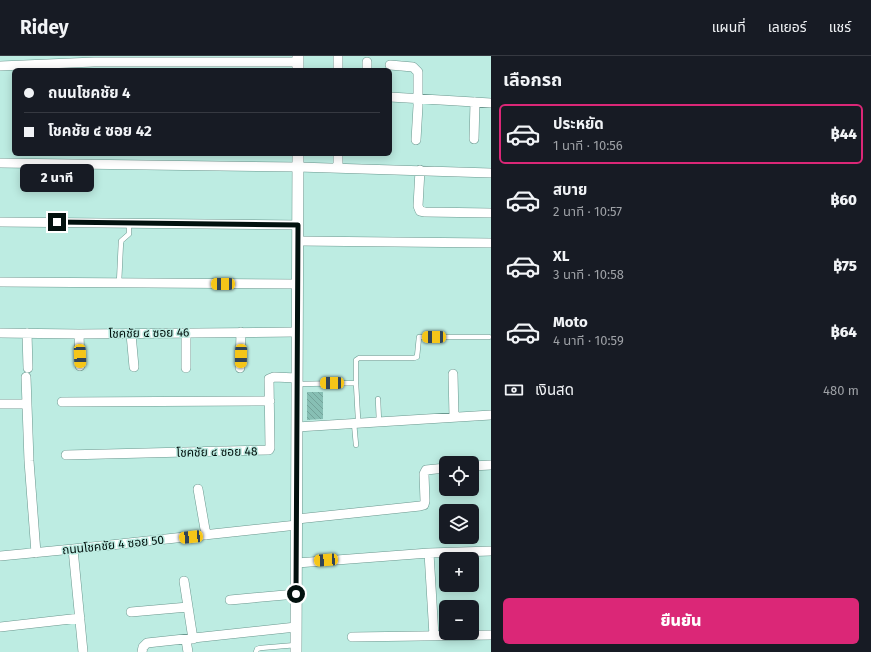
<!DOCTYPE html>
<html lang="th">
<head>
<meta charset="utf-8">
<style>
	body { margin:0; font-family:"Fira Sans","Noto Sans Thai",sans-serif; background:#242831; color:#f1f3f6; height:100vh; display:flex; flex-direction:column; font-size:15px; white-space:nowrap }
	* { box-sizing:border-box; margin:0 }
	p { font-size:13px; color:#9ea1a6 }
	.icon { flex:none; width:22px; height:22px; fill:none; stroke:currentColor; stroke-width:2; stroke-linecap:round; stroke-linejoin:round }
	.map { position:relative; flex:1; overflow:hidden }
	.side { display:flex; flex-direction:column; background:#171b24; width:380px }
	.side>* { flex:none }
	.banner { position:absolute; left:12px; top:12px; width:380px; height:88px; border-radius:6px; box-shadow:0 2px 10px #0003; display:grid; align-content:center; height:88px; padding:0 12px; background:#171b24 }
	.tools { position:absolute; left:439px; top:400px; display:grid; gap:8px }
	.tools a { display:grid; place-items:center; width:40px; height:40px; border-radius:6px; background:#171b24; box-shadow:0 2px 10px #0003; font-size:20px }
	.end { position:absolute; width:18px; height:18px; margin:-9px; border:5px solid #02110e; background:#fff; box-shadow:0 0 0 2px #fff }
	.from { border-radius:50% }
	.bubble { position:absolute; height:28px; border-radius:6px; background:#171b24; box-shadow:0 2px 10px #0003; font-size:13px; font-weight:800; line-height:28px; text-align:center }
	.car { position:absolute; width:12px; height:24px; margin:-12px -6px; border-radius:5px; box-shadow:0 0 3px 1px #0007; background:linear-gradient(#f5c518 24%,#345 0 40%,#f5c518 0 76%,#345 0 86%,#f5c518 0) }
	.banner b { display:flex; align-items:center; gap:14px; height:38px; font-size:15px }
	.banner b+b { border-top:1px solid #363941 }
	.banner i { width:10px; height:10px; background:#f1f3f6 }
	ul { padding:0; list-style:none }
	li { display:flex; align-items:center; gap:12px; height:60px; margin:0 8px 6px; padding:0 4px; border:2px solid transparent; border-radius:6px }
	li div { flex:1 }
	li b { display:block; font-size:15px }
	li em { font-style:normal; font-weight:800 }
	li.selected { border-color:#db2777 }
	li>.icon { width:36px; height:36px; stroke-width:1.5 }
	h2 { padding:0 12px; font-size:18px; line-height:48px }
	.pay { display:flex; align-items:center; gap:10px; height:44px; padding:0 12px; font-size:15px }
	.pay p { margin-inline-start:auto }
	.primary-button { display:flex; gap:8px; margin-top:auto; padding:8px 12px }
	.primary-button a { flex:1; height:46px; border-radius:6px; background:#db2777; color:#fff; font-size:16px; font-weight:800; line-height:46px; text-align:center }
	header { display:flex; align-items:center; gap:24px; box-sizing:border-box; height:56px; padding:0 20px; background:#171b24; border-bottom:1px solid #363941 }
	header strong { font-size:19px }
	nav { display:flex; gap:22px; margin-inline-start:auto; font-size:14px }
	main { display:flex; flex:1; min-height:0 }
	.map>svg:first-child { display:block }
</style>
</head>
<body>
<header>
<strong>Ridey</strong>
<nav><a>แผนที่</a><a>เลเยอร์</a><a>แชร์</a></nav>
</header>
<main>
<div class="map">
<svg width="491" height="596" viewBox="0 0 491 596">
	<defs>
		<pattern id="building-back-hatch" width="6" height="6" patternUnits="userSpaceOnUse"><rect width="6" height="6" fill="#87bfb4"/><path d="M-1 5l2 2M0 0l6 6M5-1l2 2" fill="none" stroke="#73a39a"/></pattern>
	</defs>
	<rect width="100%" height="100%" fill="#bdece2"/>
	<path fill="url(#building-back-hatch)" d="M 307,336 L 323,336 L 323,363 L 307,364 Z"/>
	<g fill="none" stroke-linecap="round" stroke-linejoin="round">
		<g stroke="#6a978e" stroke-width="5.5">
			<path id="service" d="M 119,227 L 121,185 L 129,178 L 129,167
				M 356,327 L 356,304 L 359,302 L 414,302 L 417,301 L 419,281 L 489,281
				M 297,328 L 356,327 L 358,363
				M 378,343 L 379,366
				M 354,367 L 356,389
				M 256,596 L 257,593 L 260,592 L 296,589"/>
		</g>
		<g stroke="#6a978e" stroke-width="10">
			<path id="minor" d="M 338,0 L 338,14
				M 390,9 L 413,11 L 418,16 L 418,50 L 416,84
				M 0,10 L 94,6 L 298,6
				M 367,14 L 367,6
				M 390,41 L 491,47
				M 474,83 L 475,46
				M 0,107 L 298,111 L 491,117
				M 338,112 L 338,98
				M 420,114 L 418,150 L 420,155 L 425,156 L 491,157
				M 0,166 L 298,169
				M 298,185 L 491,187
				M 0,226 L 298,228
				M 0,277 L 79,278 L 297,276
				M 27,277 L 28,312
				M 186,277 L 186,312
				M 79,278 L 80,310
				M 131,278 L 134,311
				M 240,312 L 241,276
				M 453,318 L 454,361
				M 26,321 L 29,405 L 36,497
				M 62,346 L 270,345
				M 0,348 L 27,348
				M 297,371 L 491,359
				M 66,399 L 269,394 L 270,392 L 269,323 L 274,321 L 297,322
				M 472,410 L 491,409
				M 198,433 L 206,479
				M 297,463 L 420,450 L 424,449 L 425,445 L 424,418 L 426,414 L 446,412
				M 73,493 L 83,596
				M 429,497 L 434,580
				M 0,500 L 73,493 L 297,469
				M 297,507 L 429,497 L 491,495
				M 184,525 L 193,583
				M 230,544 L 296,538
				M 131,556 L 188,551
				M 0,571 L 80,562
				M 352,581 L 491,579
				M 186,584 L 188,596
				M 142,596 L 143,591 L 147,587 L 296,571"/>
		</g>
		<g stroke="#6a978e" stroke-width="12">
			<path id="tertiary" d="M 298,14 L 298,0
				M 296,596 L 298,98"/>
		</g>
		<use href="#service" stroke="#fff" stroke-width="4.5"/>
		<use href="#minor" stroke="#fff" stroke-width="9"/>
		<use href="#tertiary" stroke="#fff" stroke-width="11"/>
	</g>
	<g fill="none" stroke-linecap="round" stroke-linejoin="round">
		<path stroke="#02110e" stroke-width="5" d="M 57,166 L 298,169 L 296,538"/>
	</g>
	<g text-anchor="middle" stroke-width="3" stroke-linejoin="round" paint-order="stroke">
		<g font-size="12" fill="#02110e" stroke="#bdece2">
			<text transform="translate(149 277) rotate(-1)" y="4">โชคชัย ๔ ซอย 46</text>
			<text transform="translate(217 396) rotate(-1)" y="4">โชคชัย ๔ ซอย 48</text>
			<text transform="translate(113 489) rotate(-6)" y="4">ถนนโชคชัย 4 ซอย 50</text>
		</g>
	</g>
</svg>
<div class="tools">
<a><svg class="icon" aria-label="locate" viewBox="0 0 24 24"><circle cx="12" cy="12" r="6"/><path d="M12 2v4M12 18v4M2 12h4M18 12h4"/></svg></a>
<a><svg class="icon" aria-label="layers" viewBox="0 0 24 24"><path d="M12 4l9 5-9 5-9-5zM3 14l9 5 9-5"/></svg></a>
<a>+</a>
<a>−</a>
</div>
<i class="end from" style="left:296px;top:538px"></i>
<i class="end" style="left:57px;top:166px"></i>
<div class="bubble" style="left:20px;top:108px;width:74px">2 นาที</div>
<i class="car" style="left:223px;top:228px;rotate:270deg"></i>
<i class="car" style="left:434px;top:281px;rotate:270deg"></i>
<i class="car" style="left:80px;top:300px;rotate:178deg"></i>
<i class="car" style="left:241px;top:300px;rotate:181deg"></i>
<i class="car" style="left:332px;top:327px;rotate:270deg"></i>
<i class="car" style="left:191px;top:481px;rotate:264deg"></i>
<i class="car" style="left:326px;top:504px;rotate:266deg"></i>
<div class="banner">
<b><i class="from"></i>ถนนโชคชัย 4</b>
<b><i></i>โชคชัย ๔ ซอย 42</b>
</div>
</div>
<section class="side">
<h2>เลือกรถ</h2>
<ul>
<li class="selected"><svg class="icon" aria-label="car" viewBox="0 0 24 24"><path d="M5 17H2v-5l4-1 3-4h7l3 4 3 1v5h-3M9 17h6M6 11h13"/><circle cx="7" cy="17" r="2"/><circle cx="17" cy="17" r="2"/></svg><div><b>ประหยัด</b><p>1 นาที · 10:56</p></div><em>฿44</em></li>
<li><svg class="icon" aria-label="car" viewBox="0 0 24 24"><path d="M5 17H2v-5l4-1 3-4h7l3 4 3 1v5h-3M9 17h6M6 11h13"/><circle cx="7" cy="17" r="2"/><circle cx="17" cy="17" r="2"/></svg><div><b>สบาย</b><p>2 นาที · 10:57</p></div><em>฿60</em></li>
<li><svg class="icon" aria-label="car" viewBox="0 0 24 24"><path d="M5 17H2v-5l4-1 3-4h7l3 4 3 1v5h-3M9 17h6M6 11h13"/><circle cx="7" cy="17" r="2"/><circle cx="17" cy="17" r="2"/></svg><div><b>XL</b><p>3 นาที · 10:58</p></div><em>฿75</em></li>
<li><svg class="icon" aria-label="car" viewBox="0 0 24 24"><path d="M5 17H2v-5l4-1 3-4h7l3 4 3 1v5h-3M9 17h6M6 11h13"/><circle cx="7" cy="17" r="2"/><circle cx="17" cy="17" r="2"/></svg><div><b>Moto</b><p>4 นาที · 10:59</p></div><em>฿64</em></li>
</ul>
<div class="pay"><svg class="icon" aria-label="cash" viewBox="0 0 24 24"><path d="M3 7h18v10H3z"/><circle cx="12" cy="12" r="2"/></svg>เงินสด<p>480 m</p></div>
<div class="primary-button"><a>ยืนยัน</a></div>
</section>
</main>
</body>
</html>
